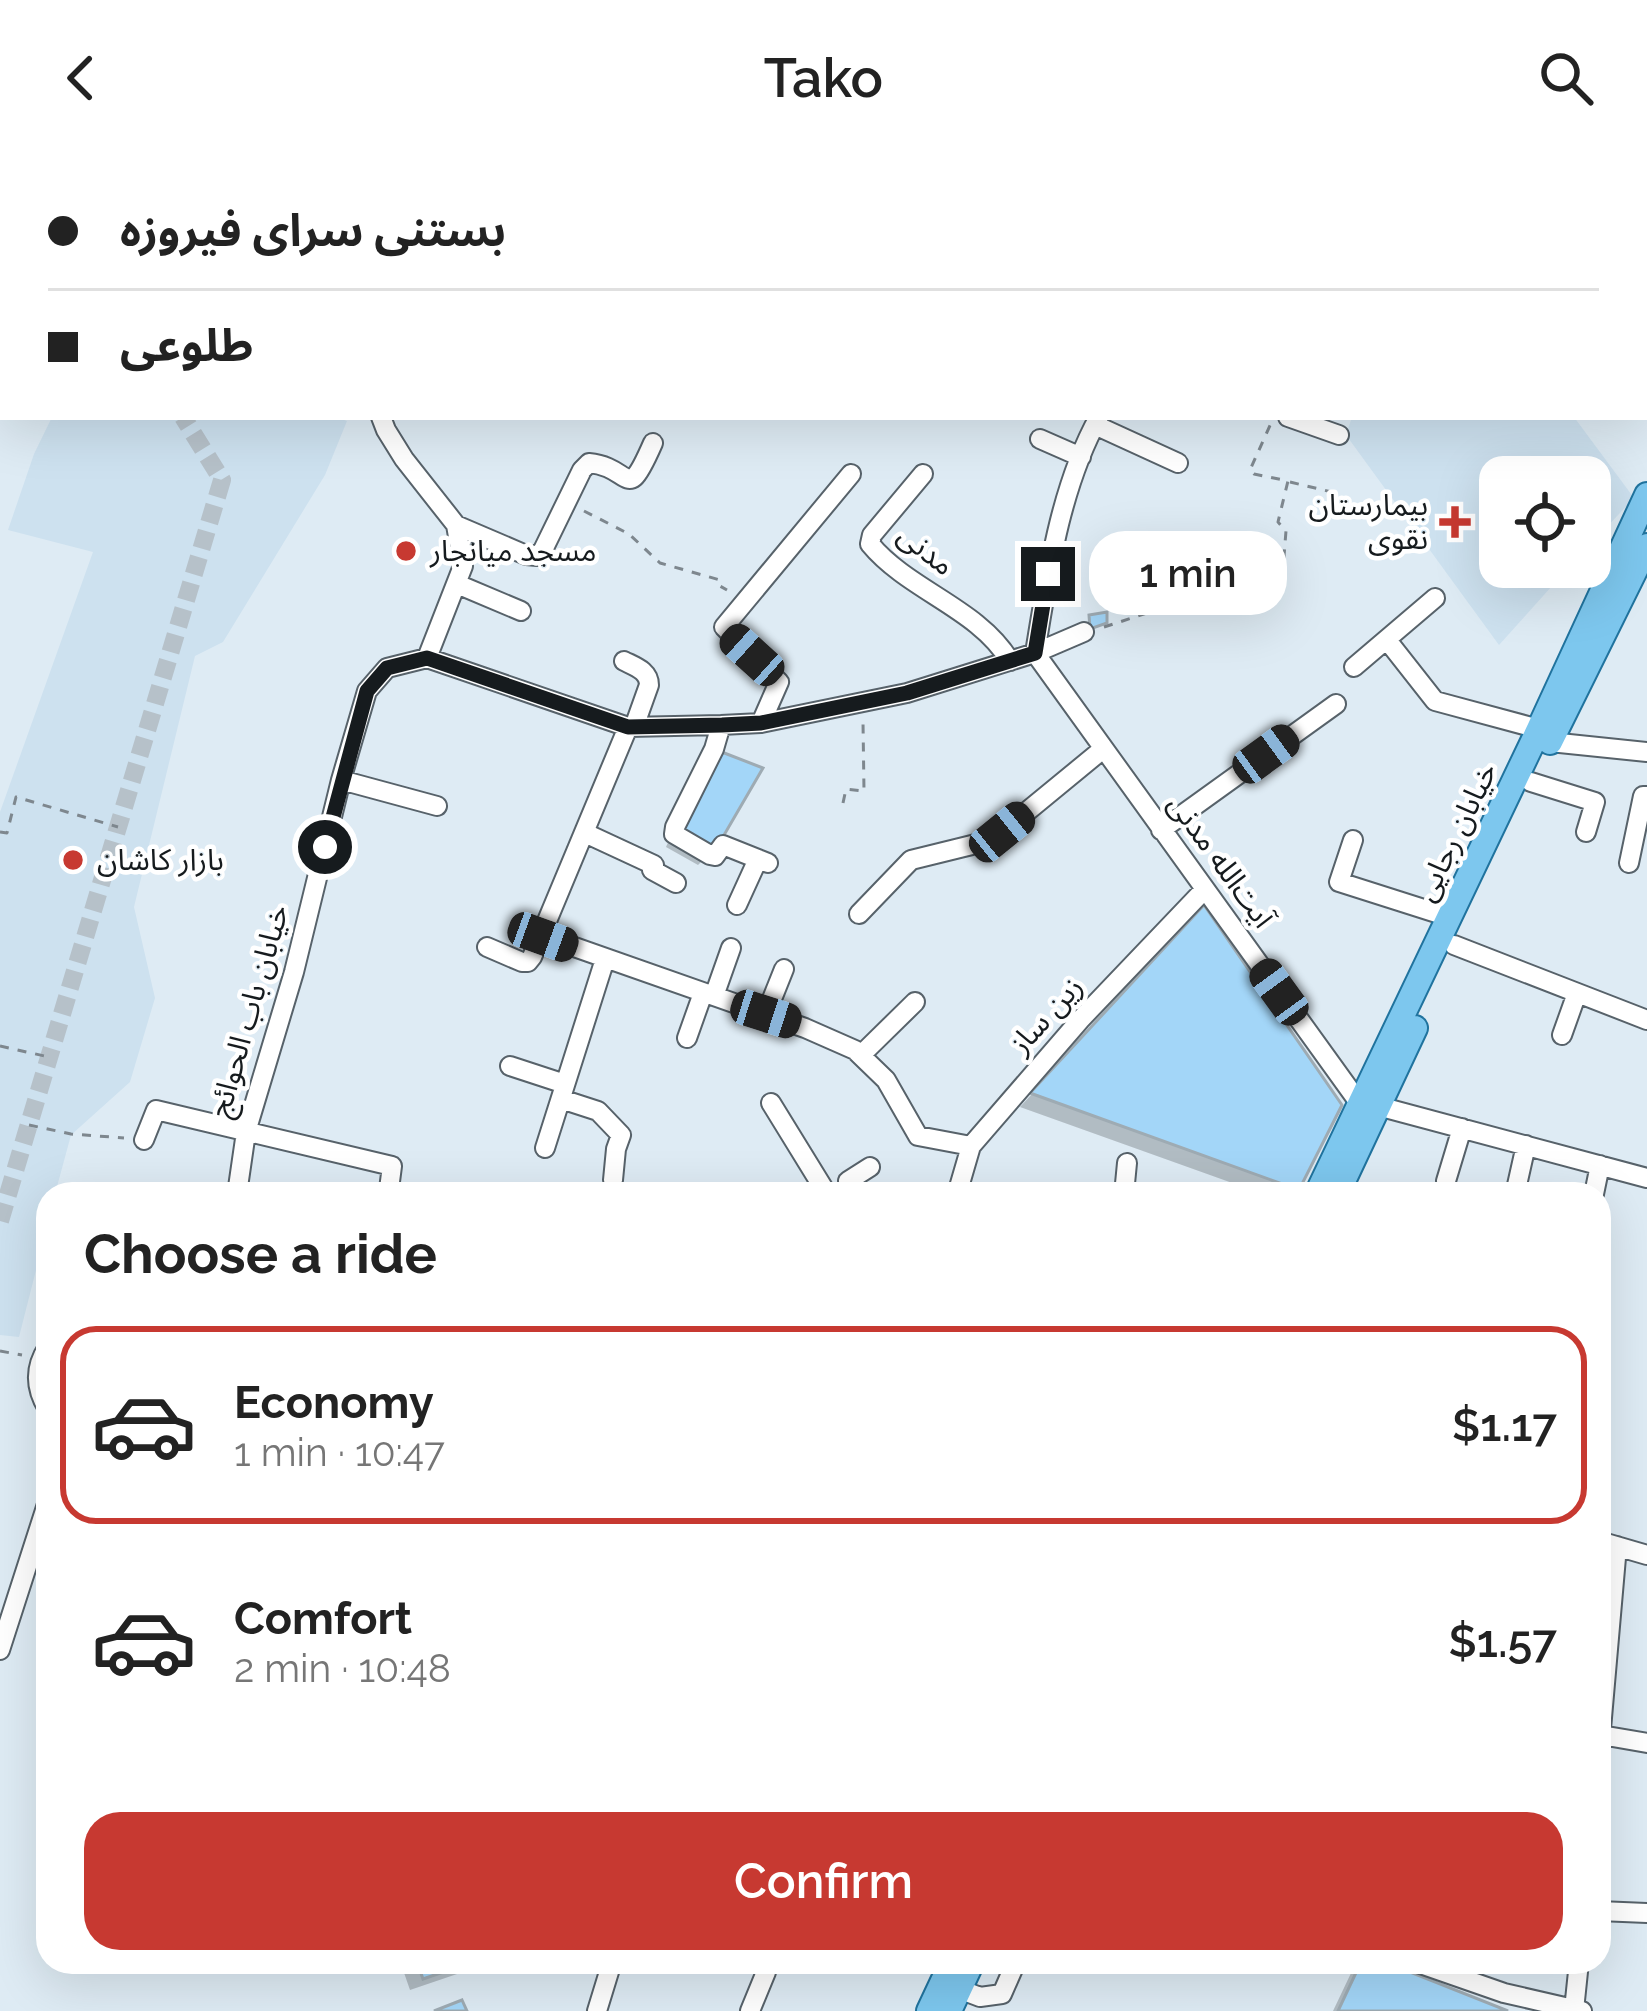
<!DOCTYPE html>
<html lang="en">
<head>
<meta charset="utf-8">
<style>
	body { margin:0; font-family:Raleway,"Noto Sans Arabic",sans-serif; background:#f6f6f6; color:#222; height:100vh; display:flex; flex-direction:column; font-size:45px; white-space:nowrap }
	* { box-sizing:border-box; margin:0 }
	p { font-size:39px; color:#767676 }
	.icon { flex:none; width:66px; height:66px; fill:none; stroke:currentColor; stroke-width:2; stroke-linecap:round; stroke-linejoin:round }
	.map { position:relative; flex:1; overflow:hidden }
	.sheet { position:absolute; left:36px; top:1026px; width:1575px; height:792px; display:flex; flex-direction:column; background:#fff; border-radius:36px; box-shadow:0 12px 48px #0002 }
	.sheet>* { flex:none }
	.guide { position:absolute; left:0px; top:0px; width:1647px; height:264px; box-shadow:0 12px 48px #0002; display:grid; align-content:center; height:264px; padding:0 48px; background:#fff }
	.buttons { position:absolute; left:1479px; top:300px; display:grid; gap:24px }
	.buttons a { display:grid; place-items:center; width:132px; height:132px; border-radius:24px; background:#fff; box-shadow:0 12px 48px #0002; font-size:60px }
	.end { position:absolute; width:54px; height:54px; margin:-27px; border:15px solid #161b1e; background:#fff; box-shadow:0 0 0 6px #fff }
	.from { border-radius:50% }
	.bubble { position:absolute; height:84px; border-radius:36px; background:#fff; box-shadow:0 12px 48px #0002; font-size:39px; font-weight:600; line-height:84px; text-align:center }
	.car { position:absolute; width:36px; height:72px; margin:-36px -18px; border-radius:15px; box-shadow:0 0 9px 3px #0007; background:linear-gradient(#222 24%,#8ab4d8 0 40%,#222 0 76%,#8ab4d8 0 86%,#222 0) }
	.guide b { display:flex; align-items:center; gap:42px; height:114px; font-size:45px }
	.guide b+b { border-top:3px solid #e0e0e0 }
	.guide i { width:30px; height:30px; background:#222 }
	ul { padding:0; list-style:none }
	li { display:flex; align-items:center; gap:36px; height:198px; margin:0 24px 18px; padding:0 24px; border:6px solid transparent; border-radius:36px }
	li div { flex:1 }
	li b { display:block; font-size:45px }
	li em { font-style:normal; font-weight:600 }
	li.active { border-color:#c73931 }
	li>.icon { width:108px; height:108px; stroke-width:1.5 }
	h2 { padding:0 48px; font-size:54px; line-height:144px }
	.cta { display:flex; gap:24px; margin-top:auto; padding:24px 48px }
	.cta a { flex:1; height:138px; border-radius:36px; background:#c73931; color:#fff; font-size:48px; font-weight:600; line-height:138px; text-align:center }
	header { display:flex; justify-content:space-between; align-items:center; height:156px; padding:0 48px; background:#fff; font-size:54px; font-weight:600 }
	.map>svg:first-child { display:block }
</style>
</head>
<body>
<header><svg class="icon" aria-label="back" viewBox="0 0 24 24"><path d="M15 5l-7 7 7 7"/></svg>Tako<svg class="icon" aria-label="search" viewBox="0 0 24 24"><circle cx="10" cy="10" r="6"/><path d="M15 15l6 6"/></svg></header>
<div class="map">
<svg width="1647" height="1855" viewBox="0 0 1647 1855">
	<rect width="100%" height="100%" fill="#deebf4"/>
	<path fill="#cde1ef" d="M 52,261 L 336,261 L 347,265 L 325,319 L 223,486 L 195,500 L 134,751 L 155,842 L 130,926 L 71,979 L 55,1038 L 48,1038 L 48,1067 L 19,1181 L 0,1179 L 0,656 L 93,396 L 8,374 L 34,298 Z
		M 1352,261 L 1574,261 L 1634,342 L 1590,389 L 1590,321 L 1500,321 L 1500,411 L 1569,411 L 1499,489 L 1346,279 Z"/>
	<path fill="#0003" d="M 701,610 L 711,696 L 698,709 L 666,691 Z
		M 1191,766 L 1296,1032 L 1290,1038 L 1263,1038 L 1020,951 Z
		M 396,1806 L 475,1806 L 460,1817 L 410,1834 L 402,1811 L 396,1813 Z
		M 1360,1806 L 1377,1806 L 1500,1855 L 1333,1855 L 1352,1815 Z"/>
	<path fill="#a3d6f8" stroke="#9eabb3" stroke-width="3" d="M 1107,456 L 1107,467 L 1090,473 L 1089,459 Z
		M 714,593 L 763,612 L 713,698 L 677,677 Z
		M 1204,749 L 1342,949 L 1299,1034 L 1030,937 Z
		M 417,1806 L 472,1806 L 423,1823 Z
		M 1361,1806 L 1385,1806 L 1508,1855 L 1338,1855 Z
		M 462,1844 L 467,1855 L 434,1855 Z"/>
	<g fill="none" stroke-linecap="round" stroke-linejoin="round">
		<path stroke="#b6c1c9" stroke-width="18" stroke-dasharray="18 9" stroke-linecap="butt" d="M 37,3 L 41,0
			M 0,42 L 3,45
			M 0,1065 L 222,324 L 183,261"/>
		<g stroke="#57626a" stroke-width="22">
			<path id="minor" d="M 342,0 L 349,3
				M 618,0 L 626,3
				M 1075,0 L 1079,3
				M 1315,0 L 1320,3
				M 220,3 L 222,0
				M 431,3 L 432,0
				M 570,3 L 571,0
				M 769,3 L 770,0
				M 1198,3 L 1200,0
				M 1346,3 L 1348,0
				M 1593,3 L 1594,0
				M 1288,261 L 1339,279
				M 1095,269 L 1178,307
				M 1040,283 L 1081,301
				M 923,318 L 872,379 L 870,388 C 909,435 978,452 1010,505
				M 456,369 L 526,399 L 537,400 L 543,394 L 582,314 L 589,307 C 633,311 625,351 653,287
				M 457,428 L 521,455
				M 1387,484 L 1435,545 L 1539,573
				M 1035,497 L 1360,948
				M 1035,497 C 1048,418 1060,331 1099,261
				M 427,502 L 628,571 L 721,569 L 761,567 L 907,537 L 1035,497 L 1084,476
				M 624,505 C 636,511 649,515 649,529 L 634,571
				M 1354,511 L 1435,442
				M 761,567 L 779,526 L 724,471 L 851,318
				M 721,569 L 714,593 L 675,671 L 674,678 L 710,699 L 715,700 L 723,689 L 768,707
				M 1550,586 L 1647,596
				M 341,624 L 437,650
				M 1531,626 L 1595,646 L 1586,676
				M 1161,674 L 1336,548
				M 585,677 L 654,709 L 652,714 L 676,727
				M 1353,684 L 1339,726 L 1449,761
				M 1629,707 L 1643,640 L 1647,640
				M 737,749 L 758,703
				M 859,758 L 911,704 L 976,688 L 1002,676 L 1103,593
				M 543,780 L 805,872 L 855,894 L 886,924 L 918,980 L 971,990
				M 1454,789 L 1647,864
				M 487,791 L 522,806 L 528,806 L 532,801 L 628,571
				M 714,840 L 731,792
				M 766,858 L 784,813
				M 1562,879 L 1577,837
				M 687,882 L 703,837
				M 861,899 L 915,846
				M 510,910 L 565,928
				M 561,943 L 598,955 L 621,979 L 616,993 L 613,1024
				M 771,947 L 827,1038
				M 1378,950 L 1647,1022
				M 144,984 L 156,954 L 392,1010 L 389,1033 L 405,1038
				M 545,992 L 605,803
				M 1446,1025 L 1462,972
				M 853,1034 L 848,1025 L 870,1011
				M 237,1038 L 246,976 L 294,816 L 341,624 L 367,535 L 387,512 L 427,502 L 463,410 L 456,369 L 404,303 L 386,274 L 381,261
				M 957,1038 L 971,990 L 1080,864 L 1204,734
				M 1124,1038 L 1127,1007
				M 1515,1038 L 1526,989
				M 1594,1038 L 1600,1009
				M 48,1191 C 34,1212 35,1232 48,1253
				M 1599,1385 L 1647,1399
				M 0,1494 L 48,1345
				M 1601,1579 L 1647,1587
				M 1599,1596 L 1617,1390
				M 1599,1755 L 1647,1757
				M 1415,1806 L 1504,1837 L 1582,1855
				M 959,1833 L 980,1841 L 1002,1838 L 1016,1806
				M 1574,1854 L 1579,1806
				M 597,1855 L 612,1806
				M 750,1855 L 766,1816"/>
		</g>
		<g stroke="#20739e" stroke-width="28">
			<path id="major" d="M 1629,0 L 1635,3
				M 1550,586 L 1647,390
				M 1317,1038 L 1539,573 L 1647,339
				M 1337,1038 L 1415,872
				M 929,1855 L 952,1806
				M 949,1855 L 972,1806"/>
		</g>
		<path stroke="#7e878e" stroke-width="3" stroke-dasharray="9 9" stroke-linecap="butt" d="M 703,3 L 704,0
			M 1290,326 L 1336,337
			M 584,355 L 629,378 L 660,407 L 720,424 L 720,430 L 727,434
			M 1170,388 L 1171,446
			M 1104,471 L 1172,449 L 1237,444 L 1240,420 L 1245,416 L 1283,413 L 1286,375 L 1278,366 L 1288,325 L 1254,318 L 1250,314 L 1272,265
			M 843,647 L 846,633 L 864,635 L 863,566
			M 0,676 L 7,677 L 16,641 L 118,671
			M 0,890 L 49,901
			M 29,969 L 71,978 L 124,982
			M 0,1195 L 22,1199"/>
		<use href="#minor" stroke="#fff" stroke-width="18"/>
		<use href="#major" stroke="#7dc7ee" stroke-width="24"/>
	</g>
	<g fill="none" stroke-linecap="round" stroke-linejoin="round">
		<path stroke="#161b1e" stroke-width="15" d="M 325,691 L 367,535 L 387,512 L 427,502 L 628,571 L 722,569 L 761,567 L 907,537 L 1035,497 L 1048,418"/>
	</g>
	<g fill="#c73931" stroke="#fff" stroke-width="4.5">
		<path d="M1449 348h12v12h12v12h-12v12h-12v-12h-12v-12h12z"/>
		<circle cx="406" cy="395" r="12"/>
		<circle cx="73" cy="704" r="12"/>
	</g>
	<g text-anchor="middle" stroke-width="9" stroke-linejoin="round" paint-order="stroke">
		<g font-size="30" fill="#161b1e" stroke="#fff" text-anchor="start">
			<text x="1428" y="359" text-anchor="end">بیمارستان<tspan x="1428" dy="34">نقوی</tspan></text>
			<text x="430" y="405">مسجد میانجار</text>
			<text x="97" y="714">بازار کاشان</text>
		</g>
		<g font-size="30" fill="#161b1e" stroke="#fff">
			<text transform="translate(926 394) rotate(38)" y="10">مدنی</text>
			<text transform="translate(1456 676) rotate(-64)" y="10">خیابان رجایی</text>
			<text transform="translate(1221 705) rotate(54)" y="10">آیت‌الله مدنی</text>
			<text transform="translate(249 855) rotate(-74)" y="10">خیابان باب الحوائج</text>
			<text transform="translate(1046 859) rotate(-48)" y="10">زین ساز</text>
		</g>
	</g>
</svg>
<div class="buttons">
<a><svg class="icon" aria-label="locate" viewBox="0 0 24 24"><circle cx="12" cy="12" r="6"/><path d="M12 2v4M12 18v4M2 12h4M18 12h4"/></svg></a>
</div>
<i class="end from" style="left:325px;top:691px"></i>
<i class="end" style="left:1048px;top:418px"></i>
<div class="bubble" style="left:1089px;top:375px;width:198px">1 min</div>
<i class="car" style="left:752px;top:499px;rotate:312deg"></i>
<i class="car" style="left:1266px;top:598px;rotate:54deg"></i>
<i class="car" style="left:1002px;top:676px;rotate:51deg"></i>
<i class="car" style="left:543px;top:781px;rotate:110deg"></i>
<i class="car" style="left:1279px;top:836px;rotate:324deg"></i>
<i class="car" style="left:766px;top:858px;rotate:108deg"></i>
<div class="guide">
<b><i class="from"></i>بستنی سرای فیروزه</b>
<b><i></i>طلوعی</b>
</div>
<section class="sheet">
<h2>Choose a ride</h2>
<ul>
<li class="active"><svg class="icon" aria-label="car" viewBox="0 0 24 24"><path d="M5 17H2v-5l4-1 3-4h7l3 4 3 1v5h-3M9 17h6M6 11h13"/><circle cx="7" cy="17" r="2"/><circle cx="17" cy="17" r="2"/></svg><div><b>Economy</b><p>1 min · 10:47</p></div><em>$1.17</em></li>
<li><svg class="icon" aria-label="car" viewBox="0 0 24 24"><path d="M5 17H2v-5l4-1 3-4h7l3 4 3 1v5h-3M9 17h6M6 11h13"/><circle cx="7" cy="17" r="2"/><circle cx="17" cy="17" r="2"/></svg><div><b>Comfort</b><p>2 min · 10:48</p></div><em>$1.57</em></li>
</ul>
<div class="cta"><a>Confirm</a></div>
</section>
</div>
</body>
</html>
